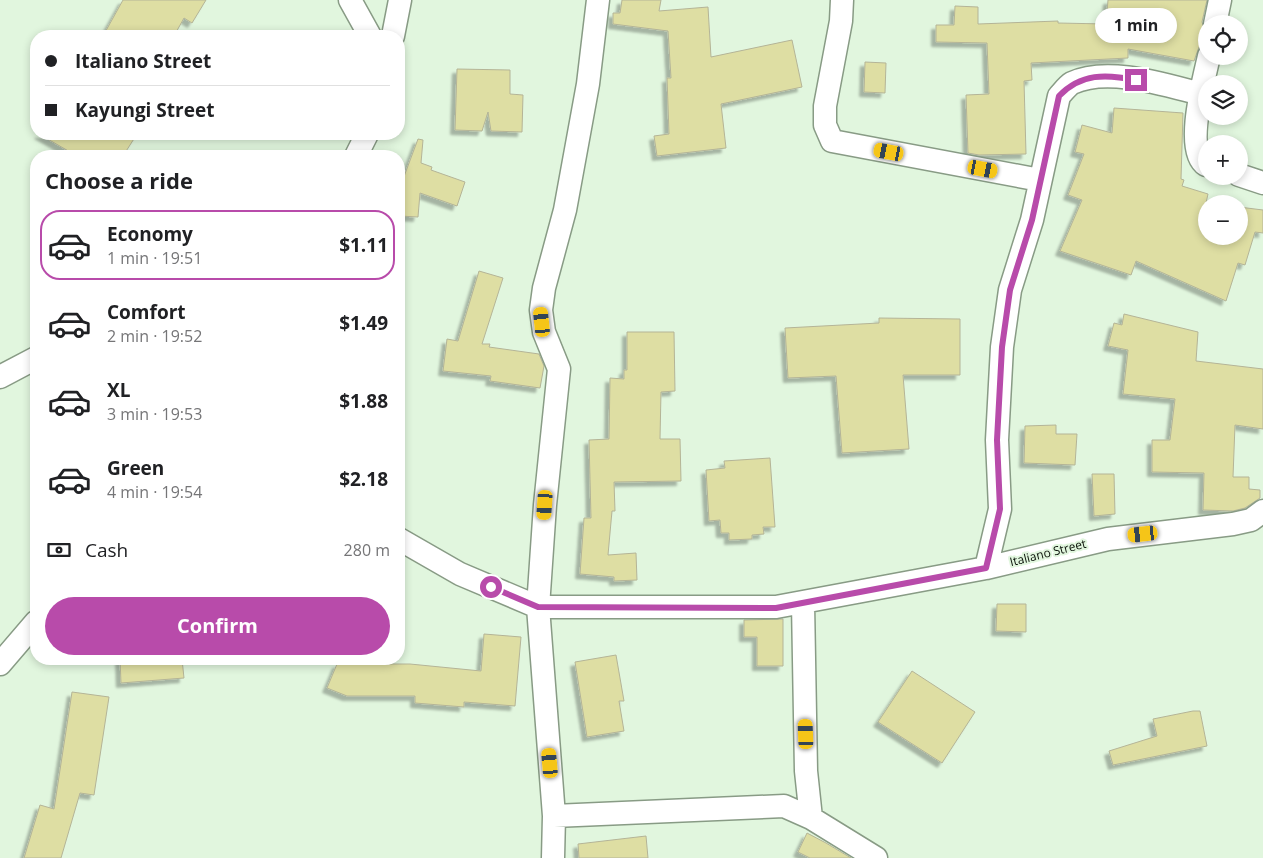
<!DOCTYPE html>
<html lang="en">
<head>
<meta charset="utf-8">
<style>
	body { margin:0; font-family:"Open Sans",sans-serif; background:#f6f6f6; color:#202124; height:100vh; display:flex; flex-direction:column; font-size:19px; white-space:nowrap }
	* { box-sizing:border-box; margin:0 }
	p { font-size:16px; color:#757577 }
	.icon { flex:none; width:28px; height:28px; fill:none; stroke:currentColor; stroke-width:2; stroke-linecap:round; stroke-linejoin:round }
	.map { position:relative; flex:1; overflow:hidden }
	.side { position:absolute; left:30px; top:150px; width:375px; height:515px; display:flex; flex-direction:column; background:#fff; border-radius:20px; box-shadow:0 2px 8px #0003 }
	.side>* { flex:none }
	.guide { position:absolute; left:30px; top:30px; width:375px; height:110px; border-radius:20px; box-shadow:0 2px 8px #0003; display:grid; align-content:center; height:110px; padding:0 15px; background:#fff }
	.buttons { position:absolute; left:1198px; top:15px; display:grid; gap:10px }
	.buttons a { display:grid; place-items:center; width:50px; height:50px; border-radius:50%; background:#fff; box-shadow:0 2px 8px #0003; font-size:25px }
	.end { position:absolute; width:22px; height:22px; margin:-11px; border:6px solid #b84baa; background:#fff; box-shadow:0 0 0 2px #fff }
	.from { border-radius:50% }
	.bubble { position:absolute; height:35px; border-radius:18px; background:#fff; box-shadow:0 2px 8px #0003; font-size:16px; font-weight:700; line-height:35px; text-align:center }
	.car { position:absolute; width:15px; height:30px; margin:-15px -8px; border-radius:6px; box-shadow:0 0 4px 1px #0007; background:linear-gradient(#f5c518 24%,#345 0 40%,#f5c518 0 76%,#345 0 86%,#f5c518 0) }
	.guide b { display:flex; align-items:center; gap:18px; height:48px; font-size:19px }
	.guide b+b { border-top:1px solid #e0e0e0 }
	.guide i { width:12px; height:12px; background:#202124 }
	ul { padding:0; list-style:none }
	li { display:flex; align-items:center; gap:15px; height:70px; margin:0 10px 8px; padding:0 5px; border:2px solid transparent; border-radius:20px }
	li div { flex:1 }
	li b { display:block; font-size:19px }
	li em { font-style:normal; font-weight:700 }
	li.on { border-color:#b84baa }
	li>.icon { width:45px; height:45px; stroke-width:1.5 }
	h2 { padding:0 15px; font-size:22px; line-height:60px }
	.pay { display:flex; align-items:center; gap:12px; height:55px; padding:0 15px; font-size:19px }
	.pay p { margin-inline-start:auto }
	.cta { display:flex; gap:10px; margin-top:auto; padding:10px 15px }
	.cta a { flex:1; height:58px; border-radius:30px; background:#b84baa; color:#fff; font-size:20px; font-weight:700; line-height:58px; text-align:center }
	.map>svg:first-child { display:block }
</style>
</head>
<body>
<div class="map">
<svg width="1263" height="858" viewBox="0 0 1263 858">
	<defs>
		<filter id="shadow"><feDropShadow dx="-4.5" dy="4.5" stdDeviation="1" flood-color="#0004"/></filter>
	</defs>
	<rect width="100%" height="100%" fill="#e1f6de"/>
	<path fill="#dedea3" stroke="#b4b497" filter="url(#shadow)" d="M 123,0 L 206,0 L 192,23 L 184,18 L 174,36 L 103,36 Z
		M 622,0 L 661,0 L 659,11 L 708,7 L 711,57 L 792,40 L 802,87 L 721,104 L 726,148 L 657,156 L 654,136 L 669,134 L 667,78 L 671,78 L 668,31 L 613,24 L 613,13 L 620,13 Z
		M 1108,0 L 1207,0 L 1202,22 L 1206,34 L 1206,43 L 1199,47 L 1194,61 L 1128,49 L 1128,58 L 1031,63 L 1032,80 L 1024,81 L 1026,154 L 979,155 L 968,153 L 966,95 L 989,94 L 987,43 L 936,42 L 936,25 L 954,25 L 955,6 L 978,7 L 978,24 L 1058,21 L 1058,23 L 1106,24 Z
		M 865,62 L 886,63 L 885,93 L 864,92 Z
		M 457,69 L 510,70 L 510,94 L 523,95 L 522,132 L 491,131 L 488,112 L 482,131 L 455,130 Z
		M 1114,108 L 1183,113 L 1181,179 L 1184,180 L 1182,186 L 1208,194 L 1206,203 L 1211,204 L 1206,204 L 1206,236 L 1239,236 L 1239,207 L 1263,210 L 1263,233 L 1255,232 L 1245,265 L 1238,263 L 1226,301 L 1136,261 L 1131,275 L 1060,251 L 1082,200 L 1068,195 L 1084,154 L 1075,152 L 1082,125 L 1112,133 Z
		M 39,134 L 137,134 L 123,156 L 77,156 Z
		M 418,139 L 423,140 L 421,163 L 432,167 L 431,170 L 465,182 L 457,206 L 420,193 L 418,217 L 399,216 L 399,190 Z
		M 479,271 L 503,278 L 482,344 L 490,344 L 489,347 L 539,354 L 544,366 L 540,388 L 490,381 L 491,376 L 443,371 L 447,339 L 458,341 Z
		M 1124,314 L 1198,332 L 1196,361 L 1263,369 L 1263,429 L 1235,425 L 1233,477 L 1249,477 L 1249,489 L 1260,490 L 1260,498 L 1245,508 L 1233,511 L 1203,510 L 1204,473 L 1152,472 L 1152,440 L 1170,440 L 1175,399 L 1123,394 L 1128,350 L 1108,346 L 1114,323 L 1122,325 Z
		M 879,318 L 960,319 L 960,375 L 903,375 L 909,449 L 842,453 L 836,376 L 788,378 L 785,328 L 879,323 Z
		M 627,332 L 674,332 L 675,391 L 661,392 L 660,439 L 680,439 L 681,481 L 614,482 L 615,511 L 612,511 L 608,555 L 636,553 L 637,580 L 614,581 L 614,577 L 580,574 L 584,518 L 591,518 L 589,440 L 609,439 L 610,378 L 624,379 L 624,370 L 627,370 Z
		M 1056,425 L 1056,434 L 1077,434 L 1075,465 L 1024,463 L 1025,426 Z
		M 770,458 L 775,527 L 763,527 L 764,534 L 752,535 L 752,539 L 729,540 L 729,533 L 721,533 L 720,520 L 709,521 L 706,470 L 725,468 L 724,461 Z
		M 1092,474 L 1114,474 L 1115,514 L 1094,516 Z
		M 997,604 L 1026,604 L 1026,632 L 996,631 Z
		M 783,619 L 783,666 L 757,666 L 757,637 L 744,637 L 744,620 Z
		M 484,634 L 521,637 L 515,706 L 464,702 L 464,707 L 415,703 L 415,696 L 347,696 L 327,688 L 337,664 L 410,664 L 481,671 Z
		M 616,655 L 624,701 L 619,701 L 624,731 L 587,737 L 575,662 Z
		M 120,659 L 182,659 L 184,678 L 121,683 Z
		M 912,671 L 975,712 L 942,763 L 878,722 Z
		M 72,692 L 109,697 L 94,795 L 80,793 L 61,858 L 24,858 L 40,805 L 54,809 Z
		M 1193,711 L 1200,711 L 1207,746 L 1113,765 L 1109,751 L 1157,736 L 1153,719 Z
		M 807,833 L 826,843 L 851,858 L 810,858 L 798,852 Z
		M 646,836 L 648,858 L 579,858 L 578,844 Z"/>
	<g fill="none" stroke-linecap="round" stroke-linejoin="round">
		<g stroke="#889b85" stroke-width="25">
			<path id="street" d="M 350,0 L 370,36
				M 842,0 L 841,21 L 825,106 L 825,125 L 832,141 L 1040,180
				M 1215,24 L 1220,0
				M 393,36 L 400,0
				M 356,156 L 367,134
				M 1206,165 C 1184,151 1204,79 1209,56
				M 1239,175 L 1263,183
				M 0,377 L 36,358
				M 399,539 L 460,574 L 538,607 L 776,607 L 986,568 L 1108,539 L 1233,524 L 1251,520 L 1263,511
				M 986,568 L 1000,509 L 997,440 L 1002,347 L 1010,290 L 1032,220 L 1059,96 C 1063,92 1067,86 1072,83 C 1108,66 1165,85 1201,94
				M 803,603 L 806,771 L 811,818
				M 0,664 L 36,622
				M 554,816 L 784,806 L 811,818 L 876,858
				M 553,858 L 554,816 L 538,607 L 545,505 L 559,369 L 544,332 L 541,310 L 544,288 L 565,210 L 588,84 L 598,0"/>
		</g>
		<use href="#street" stroke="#fff" stroke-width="22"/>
	</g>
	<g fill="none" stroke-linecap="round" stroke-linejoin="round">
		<path stroke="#b84baa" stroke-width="6" d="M 491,587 L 538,607 L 776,608 L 986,568 L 1000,509 L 997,440 L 1002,347 L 1010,290 L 1032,220 L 1059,96 C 1081,73 1106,74 1136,80"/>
	</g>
	<g text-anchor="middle" stroke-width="4" stroke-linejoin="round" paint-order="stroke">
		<g font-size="12" fill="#0a1109" stroke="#e1f6de">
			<text transform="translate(1048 553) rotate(-14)" y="4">Italiano Street</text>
		</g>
	</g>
</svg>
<div class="buttons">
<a><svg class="icon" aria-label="locate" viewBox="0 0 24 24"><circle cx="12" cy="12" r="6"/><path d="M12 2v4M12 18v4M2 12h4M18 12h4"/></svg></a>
<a><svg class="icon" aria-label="layers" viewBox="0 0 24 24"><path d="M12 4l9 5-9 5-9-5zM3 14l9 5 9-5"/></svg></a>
<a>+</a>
<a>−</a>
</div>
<i class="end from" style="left:491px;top:587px"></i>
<i class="end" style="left:1136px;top:80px"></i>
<div class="bubble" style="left:1095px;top:8px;width:82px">1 min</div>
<i class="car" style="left:889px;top:152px;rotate:281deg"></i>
<i class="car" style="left:983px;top:169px;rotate:101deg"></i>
<i class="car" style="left:542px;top:322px;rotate:354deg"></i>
<i class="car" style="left:545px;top:505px;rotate:184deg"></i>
<i class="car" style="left:1143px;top:534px;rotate:264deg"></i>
<i class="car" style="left:806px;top:734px;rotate:358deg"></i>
<i class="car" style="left:550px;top:763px;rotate:355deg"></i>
<div class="guide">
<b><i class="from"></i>Italiano Street</b>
<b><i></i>Kayungi Street</b>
</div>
<section class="side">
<h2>Choose a ride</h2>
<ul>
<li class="on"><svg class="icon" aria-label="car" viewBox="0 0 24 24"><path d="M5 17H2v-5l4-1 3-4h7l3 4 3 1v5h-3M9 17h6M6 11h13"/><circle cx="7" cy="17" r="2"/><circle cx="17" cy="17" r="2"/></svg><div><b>Economy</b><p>1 min · 19:51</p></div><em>$1.11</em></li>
<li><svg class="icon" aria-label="car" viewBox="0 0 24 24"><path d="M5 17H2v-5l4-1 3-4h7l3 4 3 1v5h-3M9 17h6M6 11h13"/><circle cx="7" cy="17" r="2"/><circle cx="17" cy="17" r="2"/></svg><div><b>Comfort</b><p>2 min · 19:52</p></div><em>$1.49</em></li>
<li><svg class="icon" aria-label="car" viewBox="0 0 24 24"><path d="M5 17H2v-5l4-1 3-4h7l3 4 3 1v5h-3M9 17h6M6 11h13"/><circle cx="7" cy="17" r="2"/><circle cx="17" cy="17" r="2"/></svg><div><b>XL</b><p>3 min · 19:53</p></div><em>$1.88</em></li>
<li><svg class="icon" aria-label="car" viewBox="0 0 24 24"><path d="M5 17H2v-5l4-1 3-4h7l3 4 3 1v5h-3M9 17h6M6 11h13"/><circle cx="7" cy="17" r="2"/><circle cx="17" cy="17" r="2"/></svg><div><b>Green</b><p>4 min · 19:54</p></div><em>$2.18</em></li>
</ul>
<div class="pay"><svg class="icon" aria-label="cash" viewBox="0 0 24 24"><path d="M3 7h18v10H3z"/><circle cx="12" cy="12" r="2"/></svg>Cash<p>280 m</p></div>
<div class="cta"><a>Confirm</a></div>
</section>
</div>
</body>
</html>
